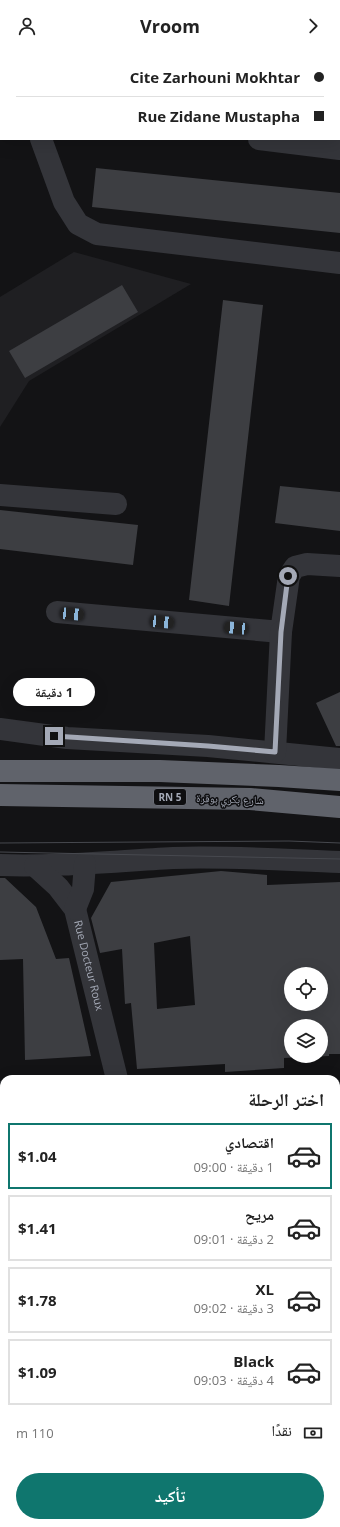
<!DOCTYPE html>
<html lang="ar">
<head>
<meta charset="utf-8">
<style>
	body { margin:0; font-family:"Open Sans","Noto Naskh Arabic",sans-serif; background:#f2f2f2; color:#222; direction:rtl; height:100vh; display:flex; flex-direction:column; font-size:15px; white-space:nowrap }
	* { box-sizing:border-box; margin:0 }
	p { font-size:13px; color:#767676 }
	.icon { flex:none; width:22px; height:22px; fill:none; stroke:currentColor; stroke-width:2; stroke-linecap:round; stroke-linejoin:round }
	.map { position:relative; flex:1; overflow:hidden; direction:ltr }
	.details { position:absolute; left:0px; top:1023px; width:340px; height:452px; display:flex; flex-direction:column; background:#fff; border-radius:12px 12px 0 0; box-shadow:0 4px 16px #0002; direction:rtl }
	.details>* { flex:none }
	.top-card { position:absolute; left:0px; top:0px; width:340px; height:88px; box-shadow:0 4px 16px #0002; direction:rtl; display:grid; align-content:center; height:88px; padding:0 16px; background:#fff }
	.tools { position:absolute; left:284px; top:915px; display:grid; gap:8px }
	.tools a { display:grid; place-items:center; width:44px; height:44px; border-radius:50%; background:#fff; box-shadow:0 4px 16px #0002; font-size:20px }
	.end { position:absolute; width:18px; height:18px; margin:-9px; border:5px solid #a4a9b6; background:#111; box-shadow:0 0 0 2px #111 }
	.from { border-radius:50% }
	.bubble { position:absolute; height:28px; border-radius:14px; background:#fff; box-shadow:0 4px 16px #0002; font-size:13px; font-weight:700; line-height:28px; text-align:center; direction:rtl }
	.car { position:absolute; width:12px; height:24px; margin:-12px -6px; border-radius:5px; box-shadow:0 0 3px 1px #0007; background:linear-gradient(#222 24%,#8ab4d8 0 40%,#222 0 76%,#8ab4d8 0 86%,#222 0) }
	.top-card b { display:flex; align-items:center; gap:14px; height:38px; font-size:15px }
	.top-card b+b { border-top:1px solid #e0e0e0 }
	.top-card i { width:10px; height:10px; background:#222 }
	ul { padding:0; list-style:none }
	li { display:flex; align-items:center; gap:12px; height:66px; margin:0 8px 6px; padding:0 8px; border:2px solid #e0e0e0; border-radius:0px }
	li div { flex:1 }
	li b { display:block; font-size:15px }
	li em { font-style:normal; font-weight:700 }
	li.active { border-color:#0f766e }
	li>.icon { width:36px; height:36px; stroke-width:1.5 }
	h2 { padding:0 16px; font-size:18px; line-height:48px }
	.pay { display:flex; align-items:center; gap:10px; height:44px; padding:0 16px; font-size:15px }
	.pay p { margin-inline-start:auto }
	.button { display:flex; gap:8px; margin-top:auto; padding:8px 16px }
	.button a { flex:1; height:46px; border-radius:24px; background:#0f766e; color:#fff; font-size:16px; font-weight:700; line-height:46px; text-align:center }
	header { display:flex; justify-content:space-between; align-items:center; height:52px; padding:0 16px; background:#fff; font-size:18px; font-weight:700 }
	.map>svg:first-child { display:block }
</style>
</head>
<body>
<header><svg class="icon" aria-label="forward" viewBox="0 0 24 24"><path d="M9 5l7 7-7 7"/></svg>Vroom<svg class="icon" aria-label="person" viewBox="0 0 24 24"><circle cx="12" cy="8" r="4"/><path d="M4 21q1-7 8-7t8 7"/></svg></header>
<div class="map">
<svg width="340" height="1475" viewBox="0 0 340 1475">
	<rect width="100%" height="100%" fill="#131315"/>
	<path fill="#1f1f22" d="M 74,200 L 191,232 L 29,329 L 0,375 L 0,245 Z"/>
	<path fill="#3d3e42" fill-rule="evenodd" d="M 96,116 L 340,141 L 340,181 L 92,155 Z
		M 122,233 L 138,260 L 25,326 L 9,299 Z
		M 223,248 L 263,253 L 229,554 L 189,548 Z
		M 280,434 L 340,440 L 340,479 L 275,471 Z
		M 0,458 L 138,473 L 133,513 L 0,497 Z
		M 340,640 L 340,694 L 336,694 L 316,651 Z
		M 221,819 L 267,823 L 267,833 L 340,830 L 340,1002 L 329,1002 L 329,1004 L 284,1006 L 284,1016 L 225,1020 L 225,1012 L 137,1017 L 131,951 L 125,952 L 122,897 L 100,901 L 91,866 L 111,830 ZM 190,884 L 195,953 L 157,957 L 154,891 ZM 291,922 L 321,922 L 321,952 L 291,952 ZM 291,974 L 321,974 L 321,1004 L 291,1004 Z
		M 0,826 L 5,826 L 36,855 L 56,907 L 69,906 L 91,1004 L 25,1008 L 23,907 L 0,908 Z"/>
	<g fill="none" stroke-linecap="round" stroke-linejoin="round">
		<g stroke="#34353a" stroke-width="22">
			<path d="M 0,71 L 1,71"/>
			<path d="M 41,87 L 64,150 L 78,172 L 97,182 L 340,211"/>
			<path d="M 259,87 L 340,97"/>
			<path d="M 0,443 L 116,452"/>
			<path d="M 57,560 L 281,580 L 289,524 L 295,515 L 307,512 L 340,514"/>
			<path d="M 0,677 L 67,686 L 208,694 L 340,707"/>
			<path d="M 275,700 L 281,580"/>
			<path d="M 0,813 C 58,815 115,809 173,806 C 229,804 284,808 340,810"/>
			<path id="s1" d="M 35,814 L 58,835 L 75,857 L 117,1027"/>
			<path d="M 75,857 L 83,837 L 85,812"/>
			<path d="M 0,1040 L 4,1040"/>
			<path d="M 336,1041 L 340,1041"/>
			<path d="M 336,1230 L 340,1230"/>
			<path d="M 0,1237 L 4,1237"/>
			<path d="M 336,1413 L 340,1413"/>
			<path d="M 0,1419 L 4,1418"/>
			<path d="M 226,1471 L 227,1475"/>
		</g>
		<path stroke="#60636b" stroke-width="22" d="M 0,719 L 160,719 L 279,724 L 340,728
			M 0,743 L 250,747 L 340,755"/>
		<path stroke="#47494f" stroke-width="1" d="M 0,791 L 289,789 L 340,791
			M 0,800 L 340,807"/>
	</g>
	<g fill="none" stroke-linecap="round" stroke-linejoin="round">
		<path stroke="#a4a9b6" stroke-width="5" d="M 54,684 L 208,694 L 275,700 L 281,580 L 288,524"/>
	</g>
	<g text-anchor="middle" stroke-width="3" stroke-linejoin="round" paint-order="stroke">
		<rect fill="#0e0e10" stroke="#777a84" stroke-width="1" x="154" y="737" width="32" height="16" rx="3"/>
		<g font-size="10" font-weight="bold" fill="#a4a9b6">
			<text x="170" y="749">RN 5</text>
		</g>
		<g font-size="11" fill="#a4a9b6" stroke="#0e0e10">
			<text transform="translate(230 747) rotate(2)" y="4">شارع بكري بوقرة</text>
			<text dy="4" stroke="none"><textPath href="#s1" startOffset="117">Rue Docteur Roux</textPath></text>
		</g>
	</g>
</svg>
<div class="tools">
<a><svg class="icon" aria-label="locate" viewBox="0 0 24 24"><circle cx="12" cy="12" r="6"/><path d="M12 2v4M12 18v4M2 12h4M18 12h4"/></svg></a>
<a><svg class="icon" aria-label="layers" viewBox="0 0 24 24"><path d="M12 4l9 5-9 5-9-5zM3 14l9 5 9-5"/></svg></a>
</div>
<i class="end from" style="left:288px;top:524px"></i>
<i class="end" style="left:54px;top:684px"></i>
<div class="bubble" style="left:13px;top:626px;width:82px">1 دقيقة</div>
<i class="car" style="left:72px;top:562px;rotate:95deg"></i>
<i class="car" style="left:162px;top:570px;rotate:95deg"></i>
<i class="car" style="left:236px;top:576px;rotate:275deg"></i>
<div class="top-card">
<b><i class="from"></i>Cite Zarhouni Mokhtar</b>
<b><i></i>Rue Zidane Mustapha</b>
</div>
<section class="details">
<h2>اختر الرحلة</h2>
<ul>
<li class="active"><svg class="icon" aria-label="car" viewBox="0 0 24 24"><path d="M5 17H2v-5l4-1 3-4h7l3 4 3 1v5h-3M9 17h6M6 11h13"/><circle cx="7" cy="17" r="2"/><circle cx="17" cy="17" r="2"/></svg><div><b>اقتصادي</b><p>1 دقيقة · 09:00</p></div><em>$1.04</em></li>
<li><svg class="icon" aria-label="car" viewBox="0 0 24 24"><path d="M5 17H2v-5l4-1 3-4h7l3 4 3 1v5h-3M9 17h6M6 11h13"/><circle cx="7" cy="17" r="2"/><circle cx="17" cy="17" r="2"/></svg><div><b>مريح</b><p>2 دقيقة · 09:01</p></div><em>$1.41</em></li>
<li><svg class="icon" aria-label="car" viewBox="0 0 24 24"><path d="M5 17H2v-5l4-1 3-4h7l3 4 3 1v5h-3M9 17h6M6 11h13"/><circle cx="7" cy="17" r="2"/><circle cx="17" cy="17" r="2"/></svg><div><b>XL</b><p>3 دقيقة · 09:02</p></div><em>$1.78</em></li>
<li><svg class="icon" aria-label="car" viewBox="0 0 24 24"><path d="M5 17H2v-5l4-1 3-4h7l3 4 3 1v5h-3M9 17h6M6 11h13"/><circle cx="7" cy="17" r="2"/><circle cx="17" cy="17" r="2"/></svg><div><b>Black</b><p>4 دقيقة · 09:03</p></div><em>$1.09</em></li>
</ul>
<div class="pay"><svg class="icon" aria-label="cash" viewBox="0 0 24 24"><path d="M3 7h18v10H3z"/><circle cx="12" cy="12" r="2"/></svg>نقدًا<p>110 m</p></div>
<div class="button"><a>تأكيد</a></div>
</section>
</div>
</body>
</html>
